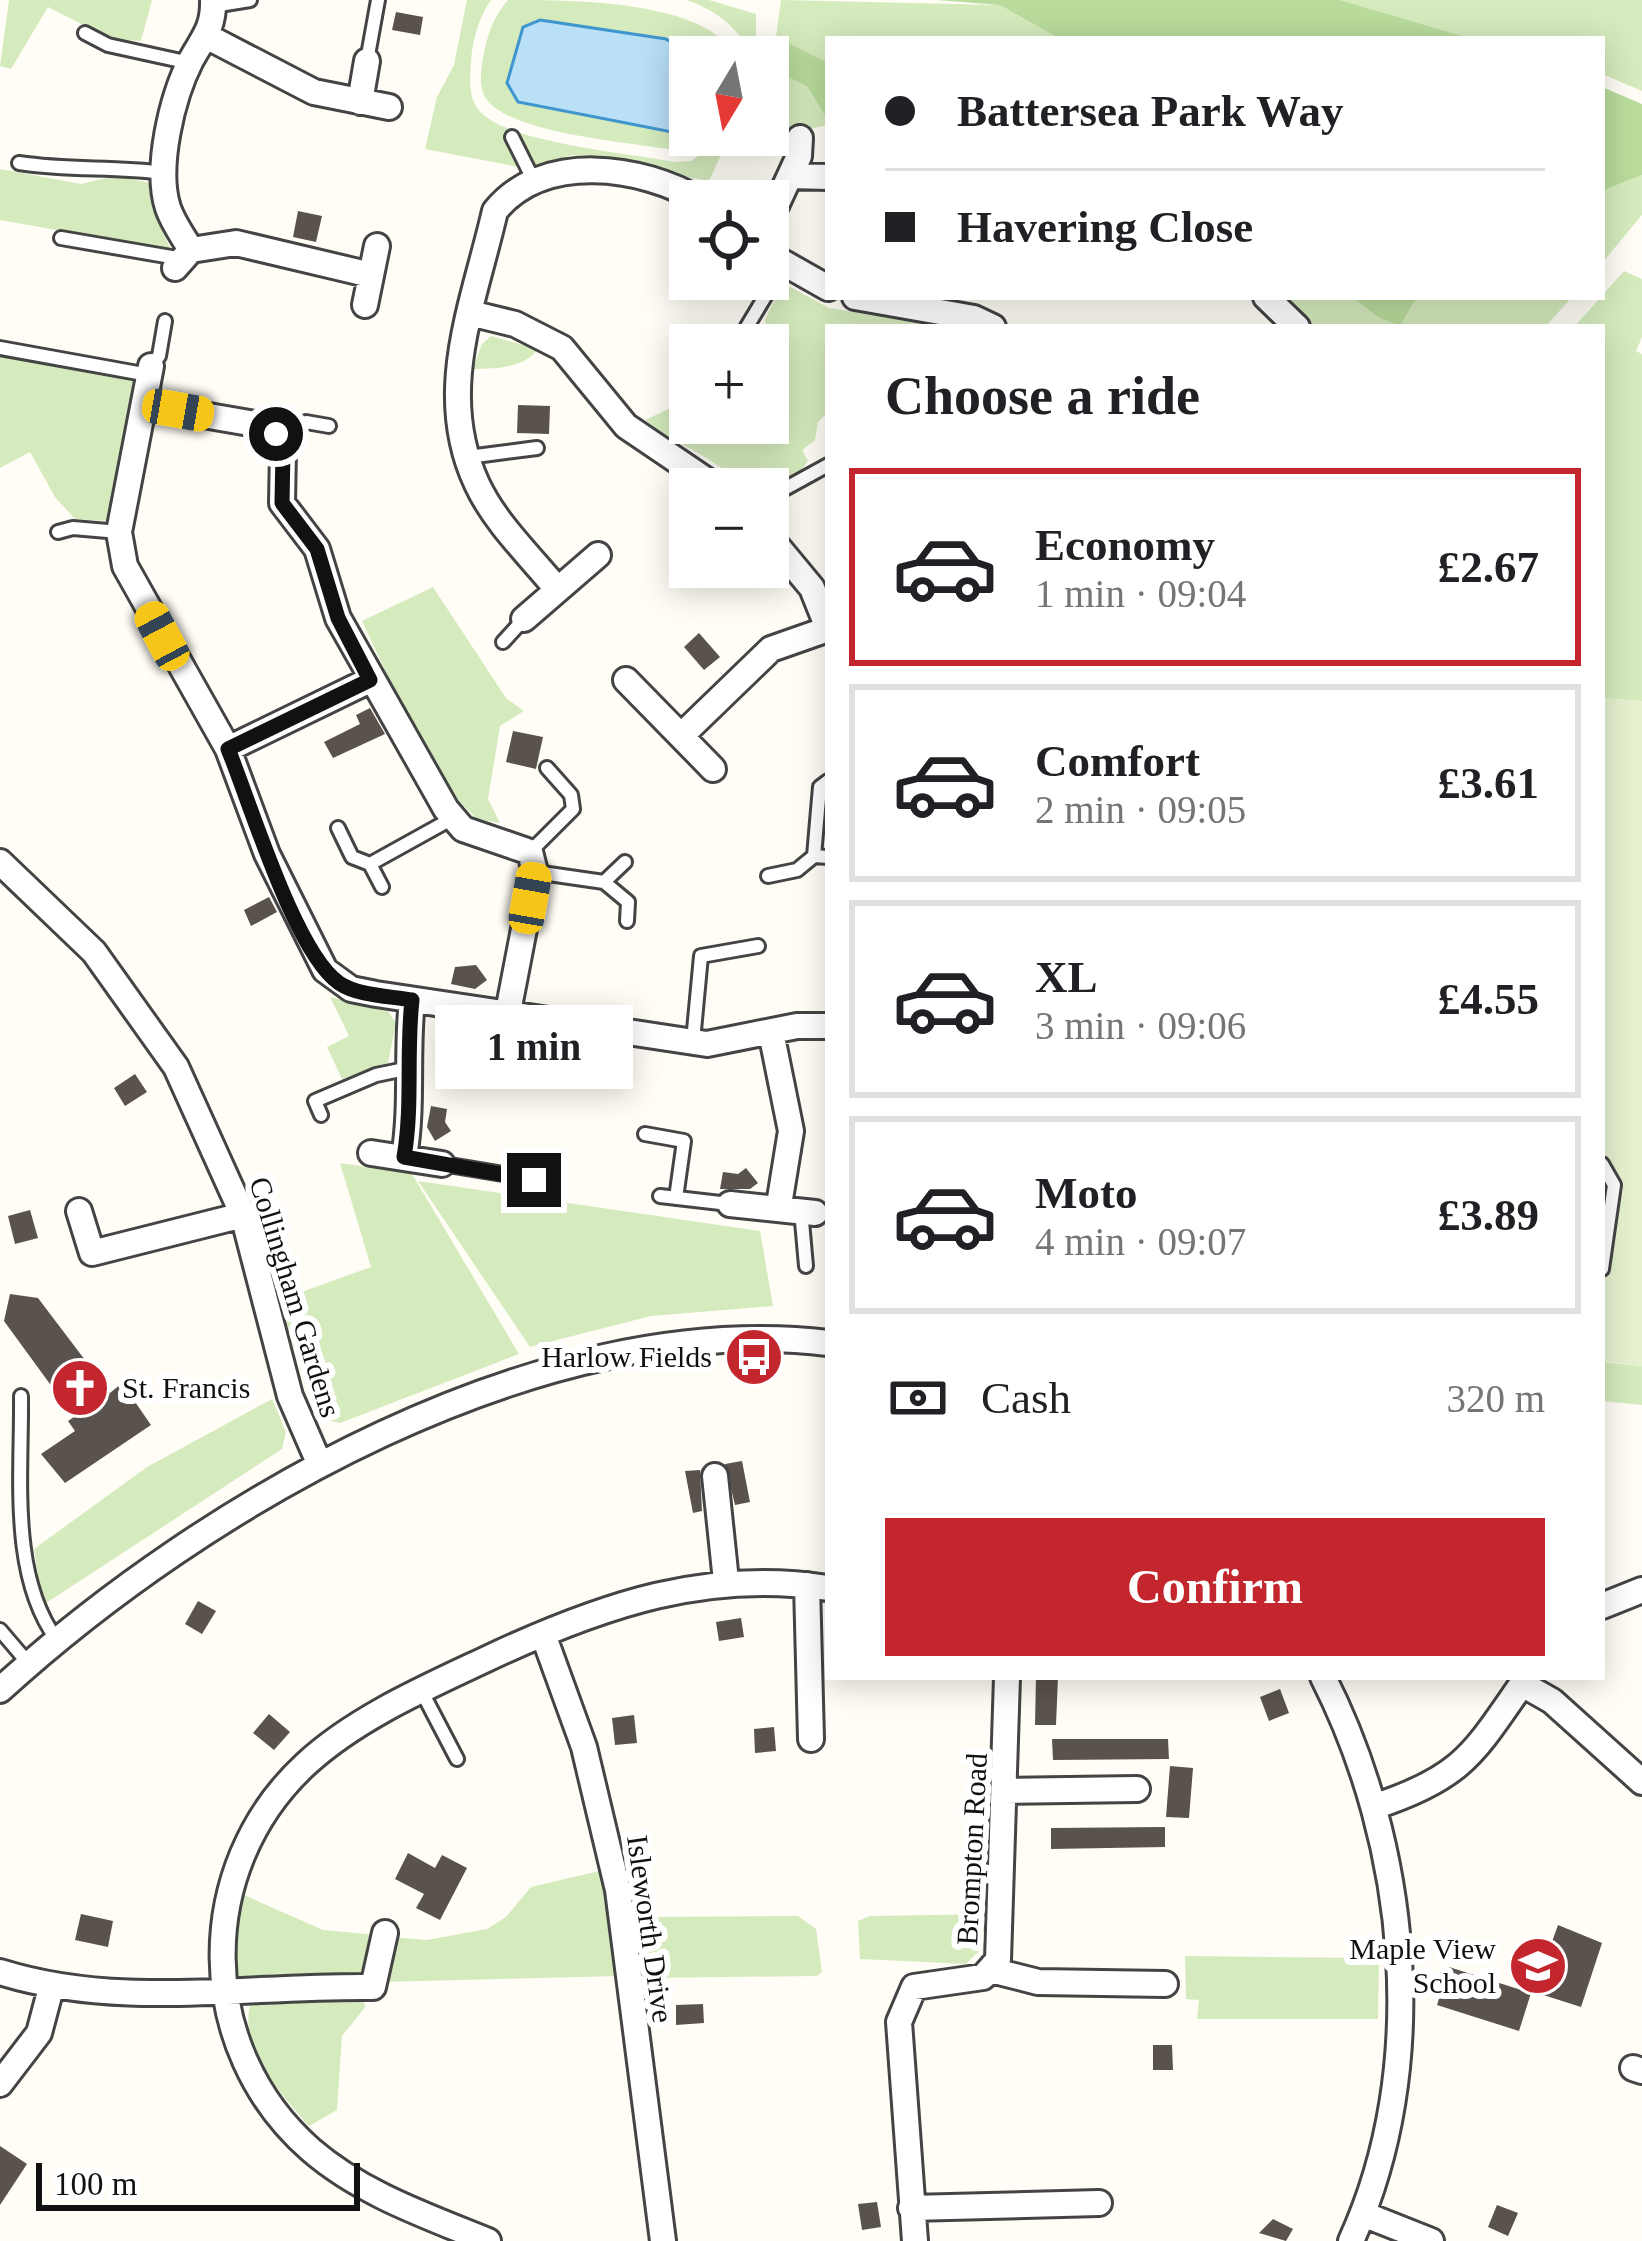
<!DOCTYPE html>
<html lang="en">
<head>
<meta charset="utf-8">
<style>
	body { margin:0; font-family:"Times New Roman",serif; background:#f6f6f6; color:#202124; height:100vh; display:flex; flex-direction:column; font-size:45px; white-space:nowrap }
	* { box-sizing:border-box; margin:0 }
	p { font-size:39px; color:#757577 }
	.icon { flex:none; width:66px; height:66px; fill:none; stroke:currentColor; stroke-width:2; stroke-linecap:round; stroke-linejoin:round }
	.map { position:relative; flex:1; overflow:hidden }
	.side { position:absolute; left:825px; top:324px; width:780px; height:1356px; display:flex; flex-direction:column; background:#fff; border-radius:0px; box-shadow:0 6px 30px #0003 }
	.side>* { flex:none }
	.top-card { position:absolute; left:825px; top:36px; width:780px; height:264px; border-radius:0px; box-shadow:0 6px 30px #0003; display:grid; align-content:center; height:264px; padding:0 60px; background:#fff }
	.needle { width:78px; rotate:190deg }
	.fabs { position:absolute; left:669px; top:36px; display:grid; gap:24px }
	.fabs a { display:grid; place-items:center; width:120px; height:120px; border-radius:0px; background:#fff; box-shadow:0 6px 30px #0003; font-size:60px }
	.scale { position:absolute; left:36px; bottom:30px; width:324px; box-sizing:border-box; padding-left:12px; border:6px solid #111; border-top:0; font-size:33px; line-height:42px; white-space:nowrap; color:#111; -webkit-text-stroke:9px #fff; paint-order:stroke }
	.end { position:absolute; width:54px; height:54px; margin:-27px; border:15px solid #111; background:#fff; box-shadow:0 0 0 6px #fff }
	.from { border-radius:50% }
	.bubble { position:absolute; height:84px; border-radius:0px; background:#fff; box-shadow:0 6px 30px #0003; font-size:39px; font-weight:800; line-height:84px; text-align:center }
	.car { position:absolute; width:36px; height:72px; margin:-36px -18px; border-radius:15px; box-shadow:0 0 9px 3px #0007; background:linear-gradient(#f5c518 24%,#345 0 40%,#f5c518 0 76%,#345 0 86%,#f5c518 0) }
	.top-card b { display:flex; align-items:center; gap:42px; height:114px; font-size:45px }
	.top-card b+b { border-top:3px solid #e0e0e0 }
	.top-card i { width:30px; height:30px; background:#202124 }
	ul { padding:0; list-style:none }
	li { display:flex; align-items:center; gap:36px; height:198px; margin:0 24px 18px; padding:0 36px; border:6px solid #e0e0e0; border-radius:0px }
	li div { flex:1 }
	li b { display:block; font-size:45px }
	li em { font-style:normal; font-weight:800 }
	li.selected { border-color:#c4262e }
	li>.icon { width:108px; height:108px; stroke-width:1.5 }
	h2 { padding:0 60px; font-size:54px; line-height:144px }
	.pay { display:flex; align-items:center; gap:30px; height:132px; padding:0 60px; font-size:45px }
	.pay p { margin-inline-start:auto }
	.action { display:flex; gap:24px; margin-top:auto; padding:24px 60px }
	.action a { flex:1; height:138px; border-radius:0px; background:#c4262e; color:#fff; font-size:48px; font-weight:800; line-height:138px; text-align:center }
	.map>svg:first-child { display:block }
</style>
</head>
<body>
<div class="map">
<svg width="1642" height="2241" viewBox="0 0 1642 2241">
	<rect width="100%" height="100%" fill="#fffdf5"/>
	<path fill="#d5ebbd" d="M 9,0 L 152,0 L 141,41 L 111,39 L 48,7 L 11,69 L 0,66 Z
		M 467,0 L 491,0 C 479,16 472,42 471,62 C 470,77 468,94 477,108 C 501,143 631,153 675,162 L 691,161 L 730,135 L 709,181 L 572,155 L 529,169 L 425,149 L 437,97 L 454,65 Z
		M 508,0 C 574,0 707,0 736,57 L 695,57 L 666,39 L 518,102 L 671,132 L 690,125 L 690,135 L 713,135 L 686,152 C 643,143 502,135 484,95 C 479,84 481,70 483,58 C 487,36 493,17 508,0 Z
		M 686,0 L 709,0 L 756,14 L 756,57 L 750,57 C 742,28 713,9 686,0 Z
		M 781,0 L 1000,5 L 1060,39 L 828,39 L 828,125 L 786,134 L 768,96 Z
		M 1340,0 L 1642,0 L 1642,91 L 1602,74 L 1602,39 L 1473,39 Z
		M 0,169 L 81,184 L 114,176 L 151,183 L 155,214 L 171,250 L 0,220 Z
		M 1642,175 L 1642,215 L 1602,263 L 1602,191 Z
		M 1624,271 L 1642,279 L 1642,337 L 1636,351 L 1642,354 L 1642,701 L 1602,698 L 1602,327 L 1574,327 Z
		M 783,283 L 829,308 L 946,327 L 828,327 L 828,412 L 818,422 L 815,440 L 802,450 L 808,461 C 769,514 742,479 703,456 C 682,444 663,435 645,420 L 690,399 L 690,423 L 768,423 L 768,345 L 762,345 L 768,336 L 765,320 Z
		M 1281,297 L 1352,297 L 1379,318 L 1400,326 L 1417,297 L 1572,297 L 1545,327 L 1314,327 Z
		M 491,336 L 538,349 C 523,369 497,368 473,369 L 482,344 Z
		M 0,355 L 134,378 L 107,521 L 75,519 L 55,497 L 30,452 L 0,468 Z
		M 433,587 L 506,698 L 524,711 L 500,726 L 488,799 L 500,823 L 477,819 L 460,802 L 406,715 L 362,621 Z
		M 330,997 L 388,1011 L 396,1023 L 388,1063 L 342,1079 L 327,1047 L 349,1036 Z
		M 340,1163 L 412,1174 L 519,1354 L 340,1423 L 315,1417 L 279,1300 L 371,1267 Z
		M 418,1181 L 760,1231 L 773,1306 L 651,1316 L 530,1347 Z
		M 1602,1362 L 1642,1366 L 1642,1405 L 1602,1401 Z
		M 272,1399 L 286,1432 L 282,1449 L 43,1605 L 34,1549 L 147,1467 Z
		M 599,1871 L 621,1976 L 381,1982 L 391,1937 L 427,1940 L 487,1929 L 506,1917 L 531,1887 Z
		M 244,1895 L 323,1930 L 377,1935 L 368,1973 L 237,1980 L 237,1924 Z
		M 995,1914 L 993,1937 L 966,1964 L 860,1959 L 858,1921 L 870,1916 Z
		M 798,1916 L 816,1929 L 822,1972 L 817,1976 L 645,1978 L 638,1917 Z
		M 1185,1956 L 1379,1958 L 1378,2019 L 1197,2019 L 1199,2000 L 1186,1999 Z
		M 361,1998 L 366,2006 L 342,2036 L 337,2110 L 309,2126 C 282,2095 237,2046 251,2002 Z"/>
	<path fill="#b9dc9c" d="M 937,0 L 1340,0 L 1473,39 L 1060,39 L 1000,5 Z
		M 780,39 L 828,63 L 828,120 L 807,86 L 768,67 Z
		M 1602,87 L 1642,104 L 1642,175 L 1602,191 Z
		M 1352,297 L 1417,297 L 1400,326 L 1379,318 Z"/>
	<path fill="#e6f2cf" d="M 1602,698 L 1642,701 L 1642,1366 L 1602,1361 Z"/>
	<path fill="#b9e0f7" stroke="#3f96cf" stroke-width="3" d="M 540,20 L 666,39 L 695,57 L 690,57 L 689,127 L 672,132 L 518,102 L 507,83 L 523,27 Z"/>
	<path fill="#5a524d" d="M 396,12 L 423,17 L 420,35 L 392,30 Z
		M 298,211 L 322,216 L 316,242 L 293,237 Z
		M 518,405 L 550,406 L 549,434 L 517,433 Z
		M 699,633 L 720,657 L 704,670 L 684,647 Z
		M 370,708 L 385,734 L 333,758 L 324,742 L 360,724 L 356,715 Z
		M 513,731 L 543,737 L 536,769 L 506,762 Z
		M 269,897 L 277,912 L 251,926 L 244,910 Z
		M 476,965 L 487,980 L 475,989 L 451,984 L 455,967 Z
		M 135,1074 L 147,1092 L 125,1106 L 114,1088 Z
		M 431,1106 L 447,1109 L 445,1122 L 451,1131 L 435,1141 L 427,1127 Z
		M 746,1168 L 758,1183 L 750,1189 L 720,1189 L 723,1172 L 738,1174 Z
		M 30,1210 L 38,1238 L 15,1244 L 8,1216 Z
		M 10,1294 L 38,1298 L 110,1393 L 122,1383 L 151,1425 L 65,1483 L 41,1454 L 75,1431 L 68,1421 L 74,1417 L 4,1321 Z
		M 742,1461 L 750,1502 L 735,1505 L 725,1464 Z
		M 700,1470 L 702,1511 L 693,1513 L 685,1471 Z
		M 198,1601 L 216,1611 L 202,1634 L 185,1624 Z
		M 741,1618 L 744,1637 L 719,1641 L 716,1622 Z
		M 1036,1677 L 1058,1677 L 1056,1725 L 1035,1725 Z
		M 1280,1689 L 1289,1713 L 1269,1721 L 1260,1697 Z
		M 269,1714 L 290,1732 L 274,1750 L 253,1733 Z
		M 634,1715 L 637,1743 L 615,1745 L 612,1718 Z
		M 774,1727 L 776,1751 L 755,1753 L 754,1729 Z
		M 1052,1739 L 1168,1739 L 1169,1759 L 1053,1760 Z
		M 1170,1766 L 1193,1768 L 1189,1818 L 1166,1817 Z
		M 1165,1827 L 1165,1847 L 1051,1849 L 1051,1828 Z
		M 408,1853 L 435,1868 L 442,1855 L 467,1868 L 440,1920 L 416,1908 L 424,1894 L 395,1879 Z
		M 81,1914 L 113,1921 L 108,1947 L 75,1940 Z
		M 1558,1925 L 1602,1943 L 1581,2007 L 1534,1992 Z
		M 1449,1967 L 1531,1993 L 1519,2031 L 1437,2005 Z
		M 703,2004 L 704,2023 L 676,2025 L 676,2005 Z
		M 1153,2045 L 1172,2045 L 1173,2070 L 1153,2070 Z
		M 0,2146 L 27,2164 L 0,2205 Z
		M 877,2202 L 881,2227 L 862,2230 L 858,2204 Z
		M 1497,2205 L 1518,2213 L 1508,2236 L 1488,2227 Z
		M 1273,2219 L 1293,2229 L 1286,2241 L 1259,2233 Z"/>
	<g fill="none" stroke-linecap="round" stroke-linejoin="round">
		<g stroke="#444" stroke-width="18">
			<path id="service" d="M 213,6 L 250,0
				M 85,33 L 108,45 L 190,63
				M 367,61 L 378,0
				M 512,137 L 534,181
				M 19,163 C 71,171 113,166 164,173
				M 61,238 L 183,259
				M 736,345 L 784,265
				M 0,348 L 149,375
				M 151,366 L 159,356 L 165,321
				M 276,434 L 306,422 L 329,426
				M 468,457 L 537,448
				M 768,498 L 828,465
				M 58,532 L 73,528 L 119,532
				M 503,642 L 524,619
				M 338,828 L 352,857 L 370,864 L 453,818
				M 530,852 L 573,809 L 571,795 L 547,768
				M 814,856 L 820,787 L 828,781
				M 370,864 L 382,887
				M 535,872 L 604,882 L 628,902 L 627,921
				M 768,876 L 797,870 L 814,856 L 828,857
				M 604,882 L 625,862
				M 693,1041 L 701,956 L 758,946
				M 321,1115 L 315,1101 L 376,1075 L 405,1069
				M 645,1134 L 684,1141 L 676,1198
				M 443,1164 L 534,1179
				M 1602,1164 L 1614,1185 L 1602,1269
				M 660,1196 L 729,1204
				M 801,1210 L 806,1266
				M 21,1396 C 22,1474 9,1575 57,1640
				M 0,1630 L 29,1664
				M 422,1692 L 457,1759"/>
		</g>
		<g stroke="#444" stroke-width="30">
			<path id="minor" d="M 208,37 L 314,92 L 389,107
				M 360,102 L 367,61
				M 790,176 L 828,177
				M 768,223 L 799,156 L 800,138
				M 191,250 C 183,236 173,223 168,208 C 155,168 172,97 191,60 C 203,38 214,28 213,0
				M 768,254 L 828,288
				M 175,268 L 191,250 L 236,243 L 371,275
				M 855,297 L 974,318 L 993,327
				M 1266,297 L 1297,327
				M 365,305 L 377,246
				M 470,313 L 515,324 L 562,348 L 626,426 L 719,489
				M 151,366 L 119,532 L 125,566 L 228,749 L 267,854 L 325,970 L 351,989 L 376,994 L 707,1044 L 797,1026 L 828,1026
				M 145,405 L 267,426 L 283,450 L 282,503 L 317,549 L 338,618 L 446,809 L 463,829 L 530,852 L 535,872 L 508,1012
				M 768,535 L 812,588 L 828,628
				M 557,589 C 530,556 495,523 477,484 C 434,393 474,303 495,211 C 543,152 641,165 701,201
				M 524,619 L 598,555
				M 626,680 L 713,769
				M 682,735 L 771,649 L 828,629
				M 228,749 L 370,680
				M 0,862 L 94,952 L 176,1067 L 243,1215 L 290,1396 L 320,1465
				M 771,1032 L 791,1131 L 779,1205
				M 371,1153 L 442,1164
				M 404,1157 C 413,1105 406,1053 412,1000
				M 730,1204 L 815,1213
				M 79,1211 L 92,1253 L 243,1215
				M 715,1476 L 726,1581
				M 807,1585 L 811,1739
				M 1602,1606 L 1642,1590
				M 543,1634 L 584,1747 L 618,1890 L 663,2241
				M 1323,1677 C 1408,1844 1431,2067 1351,2241
				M 1522,1684 L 1552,1701 L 1642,1782
				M 0,1690 C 205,1503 541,1309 828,1343
				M 1005,1791 L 1137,1789
				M 1376,1806 C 1467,1776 1475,1750 1527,1677
				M 991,1970 L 1038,1982 L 1165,1984
				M 0,1972 C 121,2010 248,1985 373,1987 L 385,1933
				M 1633,2068 L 1642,2071
				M 0,2084 L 39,2033 L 51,1988
				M 911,2208 L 1099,2203
				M 1363,2214 L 1431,2241
				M 488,2241 C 427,2216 362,2194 311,2150 C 195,2049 193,1868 306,1764 C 358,1716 432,1685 495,1655 C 603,1605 708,1569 828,1588
				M 915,2241 L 899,2022 L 914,1987 L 983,1977 L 998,1960 L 1007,1677"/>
		</g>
		<use href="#service" stroke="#fff" stroke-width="12"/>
		<use href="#minor" stroke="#fff" stroke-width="24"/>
	</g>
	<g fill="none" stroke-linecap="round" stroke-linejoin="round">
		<path stroke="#111" stroke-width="15" d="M 276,434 L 283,450 L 282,503 L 317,549 L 338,618 L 370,680 L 228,749 C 250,802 295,953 339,983 C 358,996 390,996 412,1000 C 406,1053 413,1105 404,1157 L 534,1180"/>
	</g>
	<defs>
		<g id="bus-disc" transform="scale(3)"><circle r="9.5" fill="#c4262e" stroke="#fff"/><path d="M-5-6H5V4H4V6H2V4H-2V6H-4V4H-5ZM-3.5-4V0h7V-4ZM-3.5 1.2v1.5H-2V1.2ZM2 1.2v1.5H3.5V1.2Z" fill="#fff"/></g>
		<g id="church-disc" transform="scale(3)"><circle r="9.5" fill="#c4262e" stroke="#fff"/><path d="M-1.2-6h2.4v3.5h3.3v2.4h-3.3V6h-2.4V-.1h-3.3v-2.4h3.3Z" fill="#fff"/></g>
		<g id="school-disc" transform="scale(3)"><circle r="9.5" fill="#c4262e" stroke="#fff"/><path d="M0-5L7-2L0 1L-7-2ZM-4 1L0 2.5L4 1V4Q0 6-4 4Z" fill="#fff"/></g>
	</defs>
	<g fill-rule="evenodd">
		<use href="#bus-disc" x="754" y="1357"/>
		<use href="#church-disc" x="80" y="1388"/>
		<use href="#school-disc" x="1538" y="1966"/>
	</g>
	<g text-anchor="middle" stroke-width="12" stroke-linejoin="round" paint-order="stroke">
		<g font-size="30" fill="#111" stroke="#fff">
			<text transform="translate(295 1297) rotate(73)" y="10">Collingham Gardens</text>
			<text transform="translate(972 1849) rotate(-87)" y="10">Brompton Road</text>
			<text transform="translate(650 1929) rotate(82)" y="10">Isleworth Drive</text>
		</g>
		<g font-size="30" fill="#111" stroke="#fff" text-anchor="end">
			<text x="712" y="1367">Harlow Fields</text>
			<text x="122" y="1398" text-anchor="start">St. Francis</text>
			<text x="1496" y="1959">Maple View<tspan x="1496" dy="34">School</tspan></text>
		</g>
	</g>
</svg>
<div class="fabs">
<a><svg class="needle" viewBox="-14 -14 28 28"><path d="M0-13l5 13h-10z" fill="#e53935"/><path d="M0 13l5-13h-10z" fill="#757577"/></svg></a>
<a><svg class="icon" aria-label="locate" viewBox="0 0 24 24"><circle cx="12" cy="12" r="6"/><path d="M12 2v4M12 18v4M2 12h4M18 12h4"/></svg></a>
<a>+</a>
<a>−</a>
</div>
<div class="scale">100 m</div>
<i class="end from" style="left:276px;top:434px"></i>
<i class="end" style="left:534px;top:1180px"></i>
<div class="bubble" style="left:435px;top:1005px;width:198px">1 min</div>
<i class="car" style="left:178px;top:410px;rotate:100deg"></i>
<i class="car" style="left:162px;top:636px;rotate:332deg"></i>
<i class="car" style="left:530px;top:898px;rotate:10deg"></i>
<div class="top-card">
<b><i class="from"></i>Battersea Park Way</b>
<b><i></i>Havering Close</b>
</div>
<section class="side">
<h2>Choose a ride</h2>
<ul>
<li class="selected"><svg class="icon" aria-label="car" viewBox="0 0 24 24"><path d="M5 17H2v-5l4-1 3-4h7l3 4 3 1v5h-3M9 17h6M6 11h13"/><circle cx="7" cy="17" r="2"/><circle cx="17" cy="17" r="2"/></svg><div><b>Economy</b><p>1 min · 09:04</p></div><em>£2.67</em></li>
<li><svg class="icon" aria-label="car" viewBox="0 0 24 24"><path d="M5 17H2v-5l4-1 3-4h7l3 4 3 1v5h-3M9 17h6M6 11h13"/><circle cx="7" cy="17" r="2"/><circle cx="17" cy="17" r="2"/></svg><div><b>Comfort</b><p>2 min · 09:05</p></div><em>£3.61</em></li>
<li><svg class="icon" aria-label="car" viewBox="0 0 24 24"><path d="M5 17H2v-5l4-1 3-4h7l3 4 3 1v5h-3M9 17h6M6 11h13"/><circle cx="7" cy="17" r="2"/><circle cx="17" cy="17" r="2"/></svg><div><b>XL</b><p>3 min · 09:06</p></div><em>£4.55</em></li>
<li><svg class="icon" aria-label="car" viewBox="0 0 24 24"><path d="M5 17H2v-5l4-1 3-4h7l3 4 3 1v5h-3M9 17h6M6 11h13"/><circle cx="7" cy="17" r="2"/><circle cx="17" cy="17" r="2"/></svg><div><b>Moto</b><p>4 min · 09:07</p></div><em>£3.89</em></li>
</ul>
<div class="pay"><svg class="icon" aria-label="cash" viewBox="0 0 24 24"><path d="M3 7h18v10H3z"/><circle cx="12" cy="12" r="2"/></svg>Cash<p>320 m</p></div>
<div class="action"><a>Confirm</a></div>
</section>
</div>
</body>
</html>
